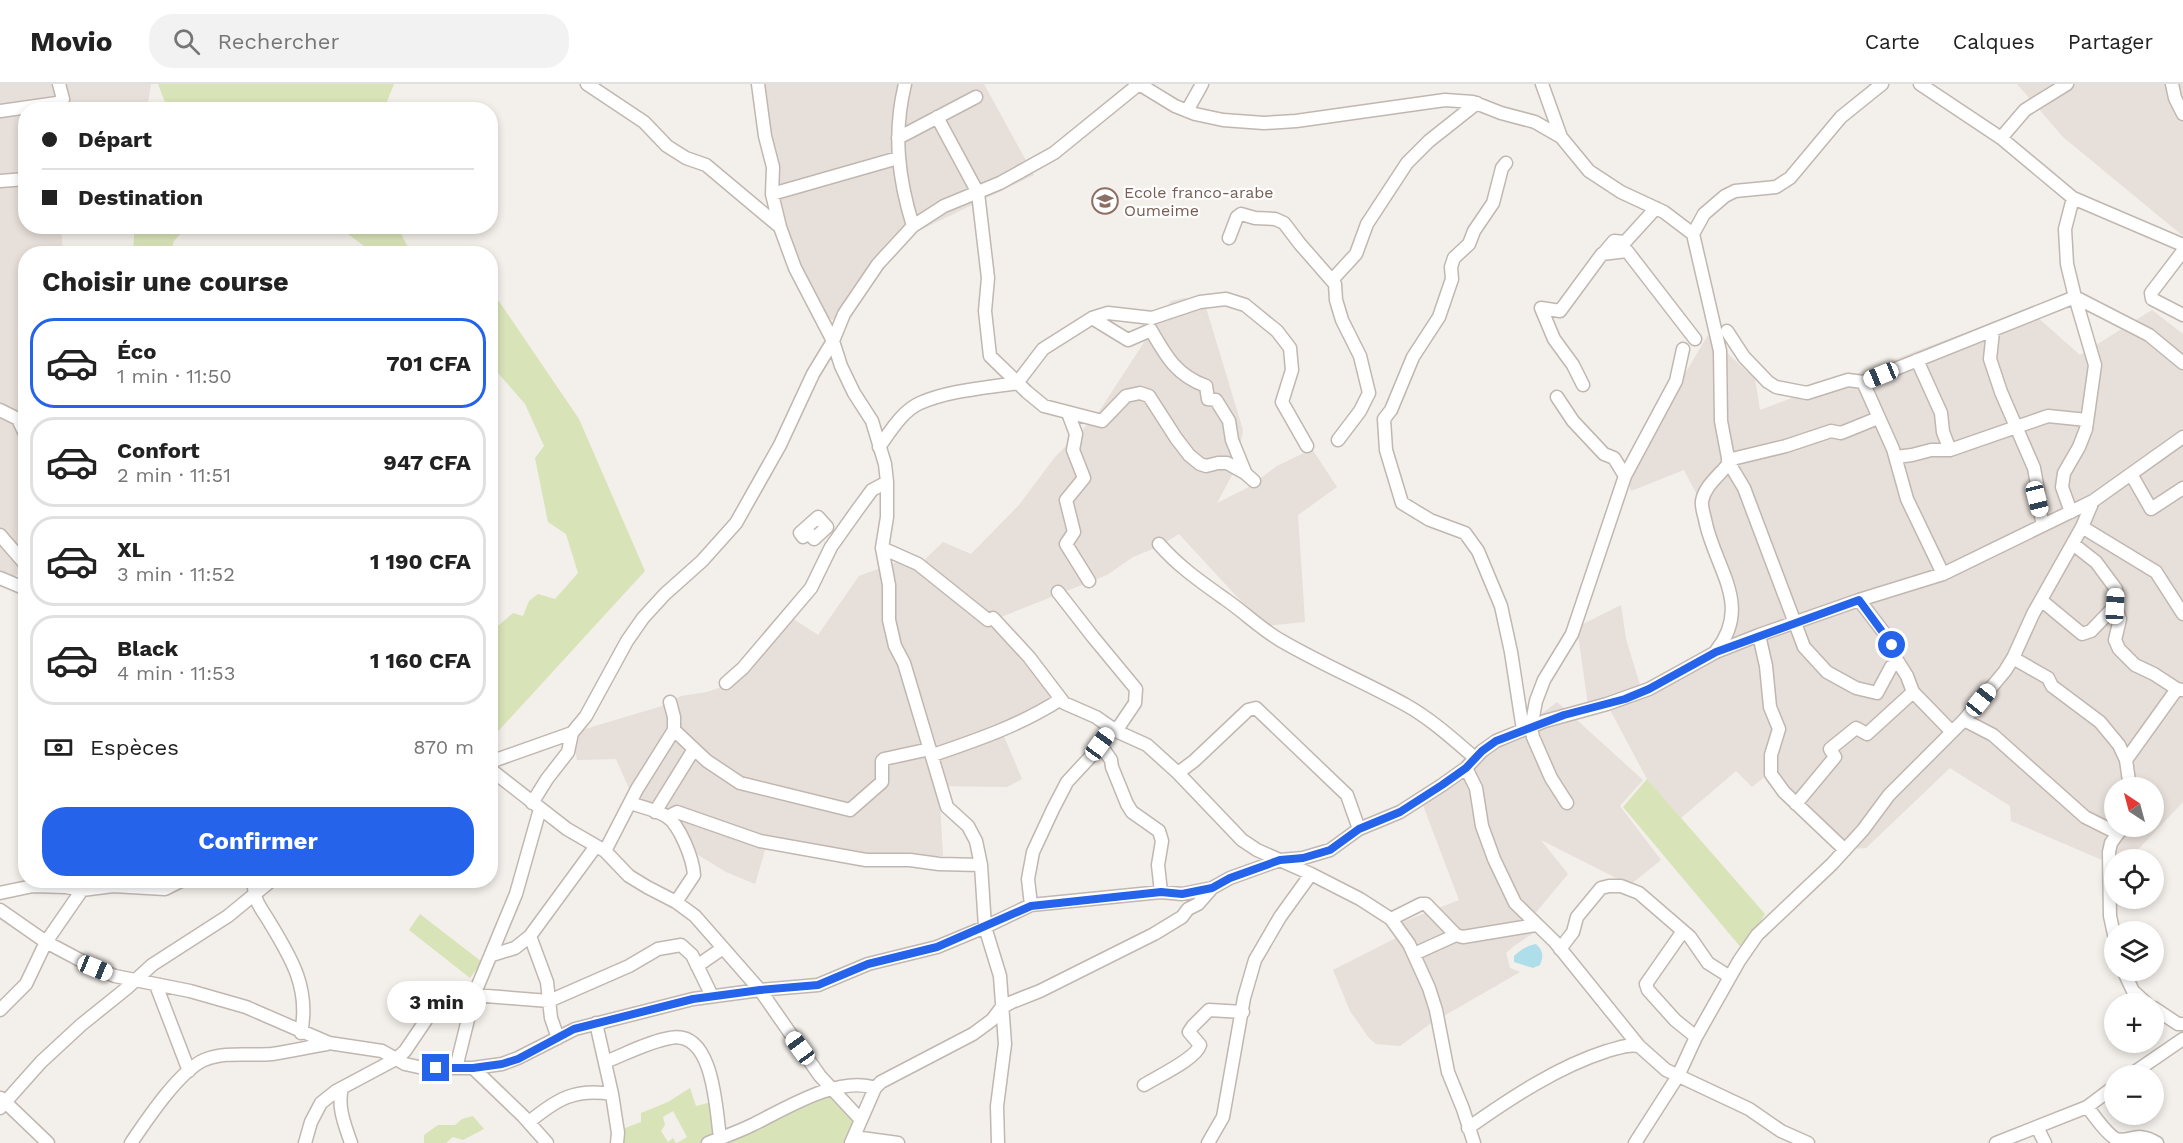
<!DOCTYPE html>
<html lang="fr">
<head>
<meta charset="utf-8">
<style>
	body { margin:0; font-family:"Work Sans",sans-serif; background:#f2f2f2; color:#222; height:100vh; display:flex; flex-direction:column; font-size:22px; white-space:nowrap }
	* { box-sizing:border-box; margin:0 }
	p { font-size:20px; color:#767676 }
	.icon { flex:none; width:33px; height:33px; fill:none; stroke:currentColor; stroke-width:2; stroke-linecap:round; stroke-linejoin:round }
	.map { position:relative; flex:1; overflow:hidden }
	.drawer { position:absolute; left:18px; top:162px; width:480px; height:642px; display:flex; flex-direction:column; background:#fff; border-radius:24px; box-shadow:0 3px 9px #0003 }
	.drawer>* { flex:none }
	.top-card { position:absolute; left:18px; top:18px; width:480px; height:132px; border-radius:24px; box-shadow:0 3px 9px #0003; display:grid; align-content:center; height:132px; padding:0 24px; background:#fff }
	.needle { width:39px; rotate:324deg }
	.fabs { position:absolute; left:2104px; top:693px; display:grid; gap:12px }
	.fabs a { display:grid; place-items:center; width:60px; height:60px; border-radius:50%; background:#fff; box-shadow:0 3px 9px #0003; font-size:30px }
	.end { position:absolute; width:27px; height:27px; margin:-14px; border:8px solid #2563eb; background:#fff; box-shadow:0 0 0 3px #fff }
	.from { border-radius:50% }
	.bubble { position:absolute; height:42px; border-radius:21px; background:#fff; box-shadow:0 3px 9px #0003; font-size:20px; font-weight:700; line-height:42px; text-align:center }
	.car { position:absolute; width:18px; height:36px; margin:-18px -9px; border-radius:8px; box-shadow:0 0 4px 2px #0007; background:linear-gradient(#fff 24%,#345 0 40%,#fff 0 76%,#345 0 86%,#fff 0) }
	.top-card b { display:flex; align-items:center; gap:21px; height:57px; font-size:22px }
	.top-card b+b { border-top:2px solid #e0e0e0 }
	.top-card i { width:15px; height:15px; background:#222 }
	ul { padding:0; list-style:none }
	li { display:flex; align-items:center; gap:18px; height:90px; margin:0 12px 9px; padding:0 12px; border:3px solid #e0e0e0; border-radius:24px }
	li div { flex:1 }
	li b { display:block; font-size:22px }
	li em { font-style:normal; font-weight:700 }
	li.on { border-color:#2563eb }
	li>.icon { width:54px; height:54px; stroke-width:1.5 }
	h2 { padding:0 24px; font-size:27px; line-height:72px }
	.pay { display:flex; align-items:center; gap:15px; height:66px; padding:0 24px; font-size:22px }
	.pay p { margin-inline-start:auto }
	.cta { display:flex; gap:12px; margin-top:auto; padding:12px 24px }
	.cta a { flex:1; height:69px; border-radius:24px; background:#2563eb; color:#fff; font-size:24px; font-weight:700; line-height:69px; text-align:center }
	header { display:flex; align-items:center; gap:36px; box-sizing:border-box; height:84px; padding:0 30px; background:#fff; border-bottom:2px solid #e0e0e0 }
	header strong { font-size:28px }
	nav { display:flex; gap:33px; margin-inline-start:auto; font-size:21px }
	.search { width:420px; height:54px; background:#f2f2f2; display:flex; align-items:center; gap:15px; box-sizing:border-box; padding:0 21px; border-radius:24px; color:#767676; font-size:22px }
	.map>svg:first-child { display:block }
</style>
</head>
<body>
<header>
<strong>Movio</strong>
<div class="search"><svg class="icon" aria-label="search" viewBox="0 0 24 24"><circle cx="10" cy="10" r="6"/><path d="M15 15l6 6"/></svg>Rechercher</div>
<nav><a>Carte</a><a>Calques</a><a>Partager</a></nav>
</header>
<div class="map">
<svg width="2183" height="1059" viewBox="0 0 2183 1059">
	<rect width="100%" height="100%" fill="#f3efea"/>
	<path fill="#e7dfd9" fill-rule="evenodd" d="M 0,0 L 151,0 L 147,25 L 26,26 L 26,142 L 61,143 L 63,169 L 26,170 L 25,488 L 0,498 Z
		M 751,0 L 984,0 L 1034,91 L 908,152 L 888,173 L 850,227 L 832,236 L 813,221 L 783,144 L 775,83 Z
		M 2017,0 L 2183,0 L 2183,152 L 2063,53 Z
		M 1184,214 L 1204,217 L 1243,346 L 1236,384 L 1217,419 L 1247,404 L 1277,382 L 1312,365 L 1337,403 L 1298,431 L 1305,538 L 1264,542 L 1179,450 L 1160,462 L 1133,473 L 1107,491 L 991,537 L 1059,615 L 1003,650 L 1022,695 L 1007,703 L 939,702 L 943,772 L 883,774 L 766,763 L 755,800 L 726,788 L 695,769 L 684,747 L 643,726 L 631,709 L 616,675 L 577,676 L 572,649 L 662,622 L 681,612 L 707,608 L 730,600 L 789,532 L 818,551 L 859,492 L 902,476 L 917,483 L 943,458 L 971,470 L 1019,421 L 1055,373 L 1096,332 L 1171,217 Z
		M 2028,225 L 2080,271 L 2152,226 L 2183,250 L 2183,718 L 2132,772 L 2102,776 L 2011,737 L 2010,722 L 1950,684 L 1866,764 L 1850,765 L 1832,758 L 1792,725 L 1780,712 L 1772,687 L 1752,703 L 1736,687 L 1681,734 L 1647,695 L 1609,624 L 1589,628 L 1577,543 L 1621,521 L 1626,555 L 1640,601 L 1718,568 L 1735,530 L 1705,441 L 1696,409 L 1684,386 L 1631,407 L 1626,388 L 1708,251 L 1755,295 L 1760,326 ZM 2115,704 L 2154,704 L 2154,742 L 2115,742 Z
		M 1557,618 L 1643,696 L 1620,722 L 1661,776 L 1630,801 L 1541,756 L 1568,790 L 1527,839 L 1535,848 L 1514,862 L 1506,869 L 1510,884 L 1520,888 L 1430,940 L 1400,962 L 1376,960 L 1369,954 L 1350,927 L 1333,886 L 1400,852 L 1392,842 L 1459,816 L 1421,716 L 1463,690 Z"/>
	<path fill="#d9e3b8" d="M 158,0 L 394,0 L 384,25 L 168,26 Z
		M 137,143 L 137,142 L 184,143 L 182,148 L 174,157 L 170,169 L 133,169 L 134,151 Z
		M 339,143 L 401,143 L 400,148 L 411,169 L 373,169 Z
		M 494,210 L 579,335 L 645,487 L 491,655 L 491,548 L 513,529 L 523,532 L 529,517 L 538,510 L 555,515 L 578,489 L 566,450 L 548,438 L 535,374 L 544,362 L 525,320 L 491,281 L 491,212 Z
		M 1647,695 L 1765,830 L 1743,866 L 1623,723 Z
		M 420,830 L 482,878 L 470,894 L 409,846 Z
		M 690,1004 L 696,1022 L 712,1018 L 719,1053 L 704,1059 L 677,1059 L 687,1053 L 673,1027 L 663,1033 L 665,1041 L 661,1047 L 668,1058 L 673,1054 L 676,1059 L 618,1059 L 620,1046 L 641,1038 L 641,1029 L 668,1018 Z
		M 829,1011 L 857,1035 L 845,1059 L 724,1059 Z
		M 473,1032 L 484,1045 L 463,1056 L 453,1053 L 446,1059 L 424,1059 L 424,1051 L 438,1041 L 455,1041 L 462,1035 Z"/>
	<path fill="#aedee9" d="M 1536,860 C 1543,867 1544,871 1540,881 L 1533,884 L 1514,878 L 1514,872 C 1521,866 1526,862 1536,860 Z"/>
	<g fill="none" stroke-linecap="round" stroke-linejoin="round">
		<g stroke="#c1b7b1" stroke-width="15">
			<path id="minor" d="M 587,0 L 644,38 L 667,62 L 686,74 L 706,81 L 780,143
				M 758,0 L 765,52 L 773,83 L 772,110 L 780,143 L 795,184 L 833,257 L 841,282 L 854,309 L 872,337 L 885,380 L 887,398 L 887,433 L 882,464 L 889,501 L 889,536 L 895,562 L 904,579 L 947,723 L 968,742 L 976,757 L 981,781 L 985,843 L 1031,821 L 1161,808 L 1182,810 L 1212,804
				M 905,0 C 893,49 898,94 913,142
				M 1139,0 L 1175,22 L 1195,30 L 1223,36 L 1264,39 L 1296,37 L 1445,16 L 1473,18 L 1501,29 L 1535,38 L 1561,53 L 1589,87 L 1621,108 L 1664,128 L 1693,150 L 1720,267 L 1721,337 L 1729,379 C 1720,391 1705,401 1702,417 C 1701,424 1705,433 1706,440 C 1717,487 1752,522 1716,567
				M 1542,0 L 1561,53
				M 1920,0 L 2001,54 L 2073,114 L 2183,161
				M 2172,0 L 2175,14 L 2183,30
				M 0,27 L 57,19 L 63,15 L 59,0
				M 1187,27 L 1202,0
				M 937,33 L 978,109 L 988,194 L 985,227 L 990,272 L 1027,308 L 1044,322 L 1102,337 L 1126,312 L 1140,309 L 1149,312 L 1176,354 L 1189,371 L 1200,380 L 1206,382 L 1218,379 L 1227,379 L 1245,389 L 1254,397
				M 898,54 L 976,13
				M 2001,54 L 2025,26 L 2067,0
				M 1506,79 L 1502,84 L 1493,119 L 1474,147 L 1469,160 L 1454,174 L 1451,183 L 1452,195 L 1439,233 L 1413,273 L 1391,326 L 1384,335 L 1386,366 L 1402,419 L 1430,436 L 1465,449 L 1478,467 L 1501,522 L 1511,568 L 1523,646
				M 0,97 L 26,95
				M 772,110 L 898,74
				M 1693,150 L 1704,130 L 1725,112 L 1735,107 L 1776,103 L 1790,94 L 1841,33 L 1882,0
				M 1229,154 L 1237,133 L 1241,130 L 1255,134 L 1275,135 L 1284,139 L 1300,160 L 1335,200 L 1336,216 L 1342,236 L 1360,272 L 1369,309 L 1360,327 L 1338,356
				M 2183,167 L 2151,209 L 2152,215 L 2183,231
				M 1603,170 L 1614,157 L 1625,158 L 1656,124
				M 1332,196 L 1356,170 L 1367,140 L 1407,79 L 1429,57 L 1477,19
				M 1092,234 L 1128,256 L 1151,246 C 1166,272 1176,291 1206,302 L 1208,315 L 1216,316 L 1229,337 L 1232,356 L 1245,388
				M 1727,247 L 1744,273 L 1768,298 L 1776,303 L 1807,309 L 1848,296 L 1863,298 L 1893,365 L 1907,415 L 1943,490
				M 1993,247 L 1990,275 L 2001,308 L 2034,384 L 2038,406 L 2037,415 L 2043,441
				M 1917,276 L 1941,329 L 1943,348 L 1950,366
				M 1863,298 L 2075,213 L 2149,251 L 2183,279
				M 1583,301 L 1573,281 L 1554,255 L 1541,224 L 1560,227 L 1602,170 L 1627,167 L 1695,255
				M 1557,313 L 1573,337 L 1604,370 L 1614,374 L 1625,392
				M 0,326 L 18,335 L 26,352
				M 1068,329 L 1076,350 L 1073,366 L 1084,394 L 1066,416 L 1074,448 L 1066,460 L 1089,497
				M 879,363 C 890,348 902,327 920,319 C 950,306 986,304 1017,299 L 1043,265 L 1092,234 L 1108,229 L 1152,234 L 1200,218 L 1226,215 L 1245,221 L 1277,247 L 1290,264 L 1292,286 L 1282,318 L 1307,362
				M 1896,373 L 1912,371 L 1931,366 L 1950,366 L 2048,332 L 2087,336
				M 1728,376 L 1786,362 L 1831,347 L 1841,349 L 1878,334
				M 1729,379 L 1744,404 L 1804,563 L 1827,588 L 1856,604 L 1877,609 L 1891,583
				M 2131,390 L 2151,425 L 2183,404
				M 2071,428 L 2062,403 L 2064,389 L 2079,363 L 2086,345 L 2095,281 L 2075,213 L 2067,180 L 2065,145 L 2073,114
				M 818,433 L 827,443 L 814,455 L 809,449 L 803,453 L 800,449 Z
				M 2082,443 L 2156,488 L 2183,530
				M 0,451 L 26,481
				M 1159,460 C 1178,482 1201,498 1225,515 C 1244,528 1260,544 1280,556 C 1321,580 1364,598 1406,621 C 1431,635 1453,655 1475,674
				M 2073,460 L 2096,478 L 2116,505 L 2115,522 L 2120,535 L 2115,556 L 2119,565 L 2135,581 L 2154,590 L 2177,605 L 2183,606
				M 882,464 L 918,480 L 988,536
				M 0,494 L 26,505
				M 1058,508 L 1093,553 L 1136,605 L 1135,619 L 1116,647
				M 1859,516 L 1885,550 L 1892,561 L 1895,573 L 1907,592 L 1913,608 L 1951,647
				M 2041,516 L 2082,550 L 2091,547 L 2115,522
				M 993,534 L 1029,573 L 1064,619 L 1096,633 L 1116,647 L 1147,661 L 1178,689 L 1242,756 L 1257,766 L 1311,790 L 1360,815 L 1391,835 L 1409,860 L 1429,904 L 1436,926 L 1448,988 L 1463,1025 L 1474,1059
				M 1759,551 L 1766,582 L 1770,623 L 1779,645 L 1771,671 L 1771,690 L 1784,708 L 1845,766
				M 2013,574 L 2048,594 L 2052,602 L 2100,638 L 2119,661 L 2126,676 L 2130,704
				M 726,599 L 743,584 L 811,504 L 831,463 L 858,425 L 872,406 L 887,398
				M 1964,636 L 1993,651 L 2085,733 L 2117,749
				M 1111,643 L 1100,660 L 1111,676 L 1112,683 L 1127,720 L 1132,728 L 1159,747 L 1162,757 L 1158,781 L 1161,808
				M 674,646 L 707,677 L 740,699 L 850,726 L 882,698 L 882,677 L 884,675 L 930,665
				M 933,671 C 977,656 1021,641 1061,615
				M 2126,676 L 2177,605
				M 490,678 L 572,649 L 586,632 L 627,557 L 643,534 L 665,510 L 702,477 L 736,439 L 780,361 L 813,290 L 833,257 L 844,230 L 878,180 L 913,142 L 944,122 L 1000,99 L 1054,69 L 1139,0
				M 1466,684 L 1476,704 L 1482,742 L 1494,775 L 1515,819 L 1555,858 L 1639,962 L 1666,986 L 1749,1025 L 1781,1047 L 1808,1059
				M 490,685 L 567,745 L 605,767 L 629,792 L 647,803 L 676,818 L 695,832 L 760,906 L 820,992 L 861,1036
				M 1178,689 L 1194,677 L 1248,626 L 1256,624 L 1347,711 L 1359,745
				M 532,719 L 547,695 L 568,668 L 572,649
				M 630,719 C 642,723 656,726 666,732 C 680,741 693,775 694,791 L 676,818
				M 1567,719 L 1551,694 L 1533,653 L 1531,644 L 1536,617 L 1544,596 L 1572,550 L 1625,392 L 1676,297 L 1683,265
				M 1796,720 L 1835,673 L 1830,665 L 1856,644 L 1867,650 L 1913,608
				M 655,728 L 694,665
				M 667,733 L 677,728 L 760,757 L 866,776 L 910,776 L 939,780 L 981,781
				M 605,767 L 637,705 L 674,646 L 674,633 L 670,618
				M 254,796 C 253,817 260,822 270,839 C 292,875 310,905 301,949
				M 0,809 L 33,802 L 66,803 L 82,806 L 113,802 L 165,805 L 183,796
				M 1031,821 L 1028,795 L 1033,768 L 1053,725 L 1067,698 L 1093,670 L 1100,660
				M 0,826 L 46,858 L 95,884 L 115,892 L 190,907 L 246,923 L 329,959 L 382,967 L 405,980 L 423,984 L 473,984 L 502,980 L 518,974 L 575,945 L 693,915 L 760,906 L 818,901 L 868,880 L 937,863 L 985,843 L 1000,892 L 1005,960 L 997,1022 L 998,1059
				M 1391,835 L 1421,820 L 1426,820 L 1456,851 L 1463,853 L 1536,841
				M 1683,847 L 1646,900 L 1648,906 L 1675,936 L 1696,953
				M 530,852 L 547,898 L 551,934 L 558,954
				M 2115,855 L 2110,832 L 2109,768 L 2111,759 L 2122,744
				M 1560,865 L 1573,848 L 1577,833 L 1601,804 L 1609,802 L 1621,802 L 1639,809 L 1690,853 L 1708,879 L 1730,893
				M 1414,870 L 1456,851
				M 492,871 L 515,864 L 530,852 L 596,762
				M 697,882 L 723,864
				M 2123,886 L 2133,907 L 2147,920
				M 156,901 L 189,987
				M 474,911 L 549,917 L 629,882 L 658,865 L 681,861 L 692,871 L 712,912
				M 2154,924 L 2178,940 L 2183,940
				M 0,926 L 26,900 L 46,858 L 82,806
				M 596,939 L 612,1010 L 618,1049 L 617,1059
				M 605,978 C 626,970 647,958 670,954 C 714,945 716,1026 720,1054
				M 456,984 L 474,911 L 516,810 L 540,725
				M 473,984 L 523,1032 L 547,1059
				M 2129,992 L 2183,955
				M 1144,1001 C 1158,992 1196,975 1200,961 L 1189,948 L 1193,942 L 1209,926 L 1243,928
				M 342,1004 C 337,1023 345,1041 351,1059
				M 1,1014 L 48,1059
				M 2087,1023 C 2095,1032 2105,1049 2116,1055 C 2130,1059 2136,1046 2157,1059
				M 0,1024 L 41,978 L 81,941 L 127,904 L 152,881 L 228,832 L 272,796
				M 529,1038 C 557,1015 575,1004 612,1010
				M 2037,1043 L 2045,1059
				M 1468,1044 C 1511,1014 1557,983 1607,967 C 1619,964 1627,960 1639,962
				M 854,1053 L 898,1059
				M 131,1059 C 146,1037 179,987 204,976 C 225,967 250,972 272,970 C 291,967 309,963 327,960
				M 305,1059 L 311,1038 L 321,1019 L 336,1007 L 396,975 L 405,967 L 426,936 L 431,916 L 439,911 L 470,924
				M 708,1059 C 723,1053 738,1048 752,1041 C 785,1025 838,991 875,1004
				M 851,1059 L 875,1004 L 881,998 L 973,950 L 992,936 L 1001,924 L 1012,918 L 1040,907 L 1154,850 L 1182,833 L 1188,825 L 1198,820 L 1212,804 L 1230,794 L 1280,776 L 1303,774 L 1330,766 L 1359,745 L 1400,728 L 1442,701 L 1466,684 L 1482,667 L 1496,657 L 1545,637 L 1607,620 L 1649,605 L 1716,568 L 1759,551 L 1859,516 L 1943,490 L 2093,417 L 2183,353
				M 1208,1059 L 1223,1033 L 1244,914 L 1255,876 L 1280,833 L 1311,790
				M 1635,1059 L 1678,992 L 1696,953 L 1739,877 L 1757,851 L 1832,780 L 1863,746 L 1889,711 L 1964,636 L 2005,587 L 2013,574 L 2033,530 L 2082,443 L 2093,417
				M 1996,1059 L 2087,1023 L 2115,1002"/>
		</g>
		<use href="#minor" stroke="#fff" stroke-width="12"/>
	</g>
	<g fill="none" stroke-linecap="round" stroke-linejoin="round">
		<path stroke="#2563eb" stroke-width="8" d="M 436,984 L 473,984 L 502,980 L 518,975 L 574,945 L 693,915 L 760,906 L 818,901 L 868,880 L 937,863 L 1031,822 L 1161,808 L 1182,810 L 1212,804 L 1230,794 L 1280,776 L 1303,774 L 1330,766 L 1359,745 L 1400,728 L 1442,701 L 1466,684 L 1482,667 L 1496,657 L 1564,631 L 1625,615 L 1649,605 L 1716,568 L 1859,516 L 1892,561"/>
	</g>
	<defs>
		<g id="school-ring" transform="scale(1.35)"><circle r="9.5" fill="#fff" stroke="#8d6e63" stroke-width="1.5"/><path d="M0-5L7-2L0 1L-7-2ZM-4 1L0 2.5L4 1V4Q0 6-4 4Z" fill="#8d6e63"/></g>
	</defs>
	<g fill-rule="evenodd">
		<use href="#school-ring" x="1105" y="117"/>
	</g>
	<g text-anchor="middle" stroke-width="4.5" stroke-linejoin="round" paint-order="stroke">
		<g font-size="16" fill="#785e54" stroke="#fff" text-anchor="start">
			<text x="1124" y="114">Ecole franco-arabe<tspan x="1124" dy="18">Oumeime</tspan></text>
		</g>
	</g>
</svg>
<div class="fabs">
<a><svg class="needle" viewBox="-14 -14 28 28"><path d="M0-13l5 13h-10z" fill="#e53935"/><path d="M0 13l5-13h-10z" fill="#767676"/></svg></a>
<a><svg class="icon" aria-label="locate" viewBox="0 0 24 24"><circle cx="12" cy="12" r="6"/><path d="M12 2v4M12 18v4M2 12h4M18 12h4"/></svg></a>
<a><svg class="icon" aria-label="layers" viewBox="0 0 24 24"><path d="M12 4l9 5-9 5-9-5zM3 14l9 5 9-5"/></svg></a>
<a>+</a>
<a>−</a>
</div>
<i class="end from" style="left:1892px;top:561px"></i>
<i class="end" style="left:436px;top:984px"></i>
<div class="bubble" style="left:387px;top:897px;width:99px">3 min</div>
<i class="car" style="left:1881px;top:291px;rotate:248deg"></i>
<i class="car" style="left:2037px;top:415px;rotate:166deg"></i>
<i class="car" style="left:2115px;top:522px;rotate:3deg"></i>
<i class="car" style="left:1981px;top:616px;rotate:39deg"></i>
<i class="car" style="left:1100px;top:660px;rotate:36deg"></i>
<i class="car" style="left:95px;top:884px;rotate:112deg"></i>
<i class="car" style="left:800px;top:964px;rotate:324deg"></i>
<div class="top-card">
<b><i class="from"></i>Départ</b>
<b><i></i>Destination</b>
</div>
<section class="drawer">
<h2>Choisir une course</h2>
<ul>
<li class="on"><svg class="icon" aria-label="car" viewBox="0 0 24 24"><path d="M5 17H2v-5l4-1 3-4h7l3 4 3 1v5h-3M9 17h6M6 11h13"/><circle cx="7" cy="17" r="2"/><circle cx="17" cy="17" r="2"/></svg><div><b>Éco</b><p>1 min · 11:50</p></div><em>701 CFA</em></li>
<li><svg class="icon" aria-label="car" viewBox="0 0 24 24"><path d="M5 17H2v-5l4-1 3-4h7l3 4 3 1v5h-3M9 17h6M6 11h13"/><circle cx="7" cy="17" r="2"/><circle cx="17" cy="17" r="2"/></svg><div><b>Confort</b><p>2 min · 11:51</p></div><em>947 CFA</em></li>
<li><svg class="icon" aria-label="car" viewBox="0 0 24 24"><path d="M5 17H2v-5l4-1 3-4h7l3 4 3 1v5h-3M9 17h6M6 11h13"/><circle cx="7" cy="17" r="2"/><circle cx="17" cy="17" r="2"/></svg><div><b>XL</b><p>3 min · 11:52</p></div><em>1 190 CFA</em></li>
<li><svg class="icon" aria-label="car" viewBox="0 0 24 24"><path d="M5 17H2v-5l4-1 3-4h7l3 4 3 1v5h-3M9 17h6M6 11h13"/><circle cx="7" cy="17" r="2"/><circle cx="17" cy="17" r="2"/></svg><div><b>Black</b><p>4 min · 11:53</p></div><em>1 160 CFA</em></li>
</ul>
<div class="pay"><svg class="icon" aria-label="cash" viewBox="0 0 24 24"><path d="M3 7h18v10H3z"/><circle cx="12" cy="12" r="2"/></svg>Espèces<p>870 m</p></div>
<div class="cta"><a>Confirmer</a></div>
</section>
</div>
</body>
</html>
